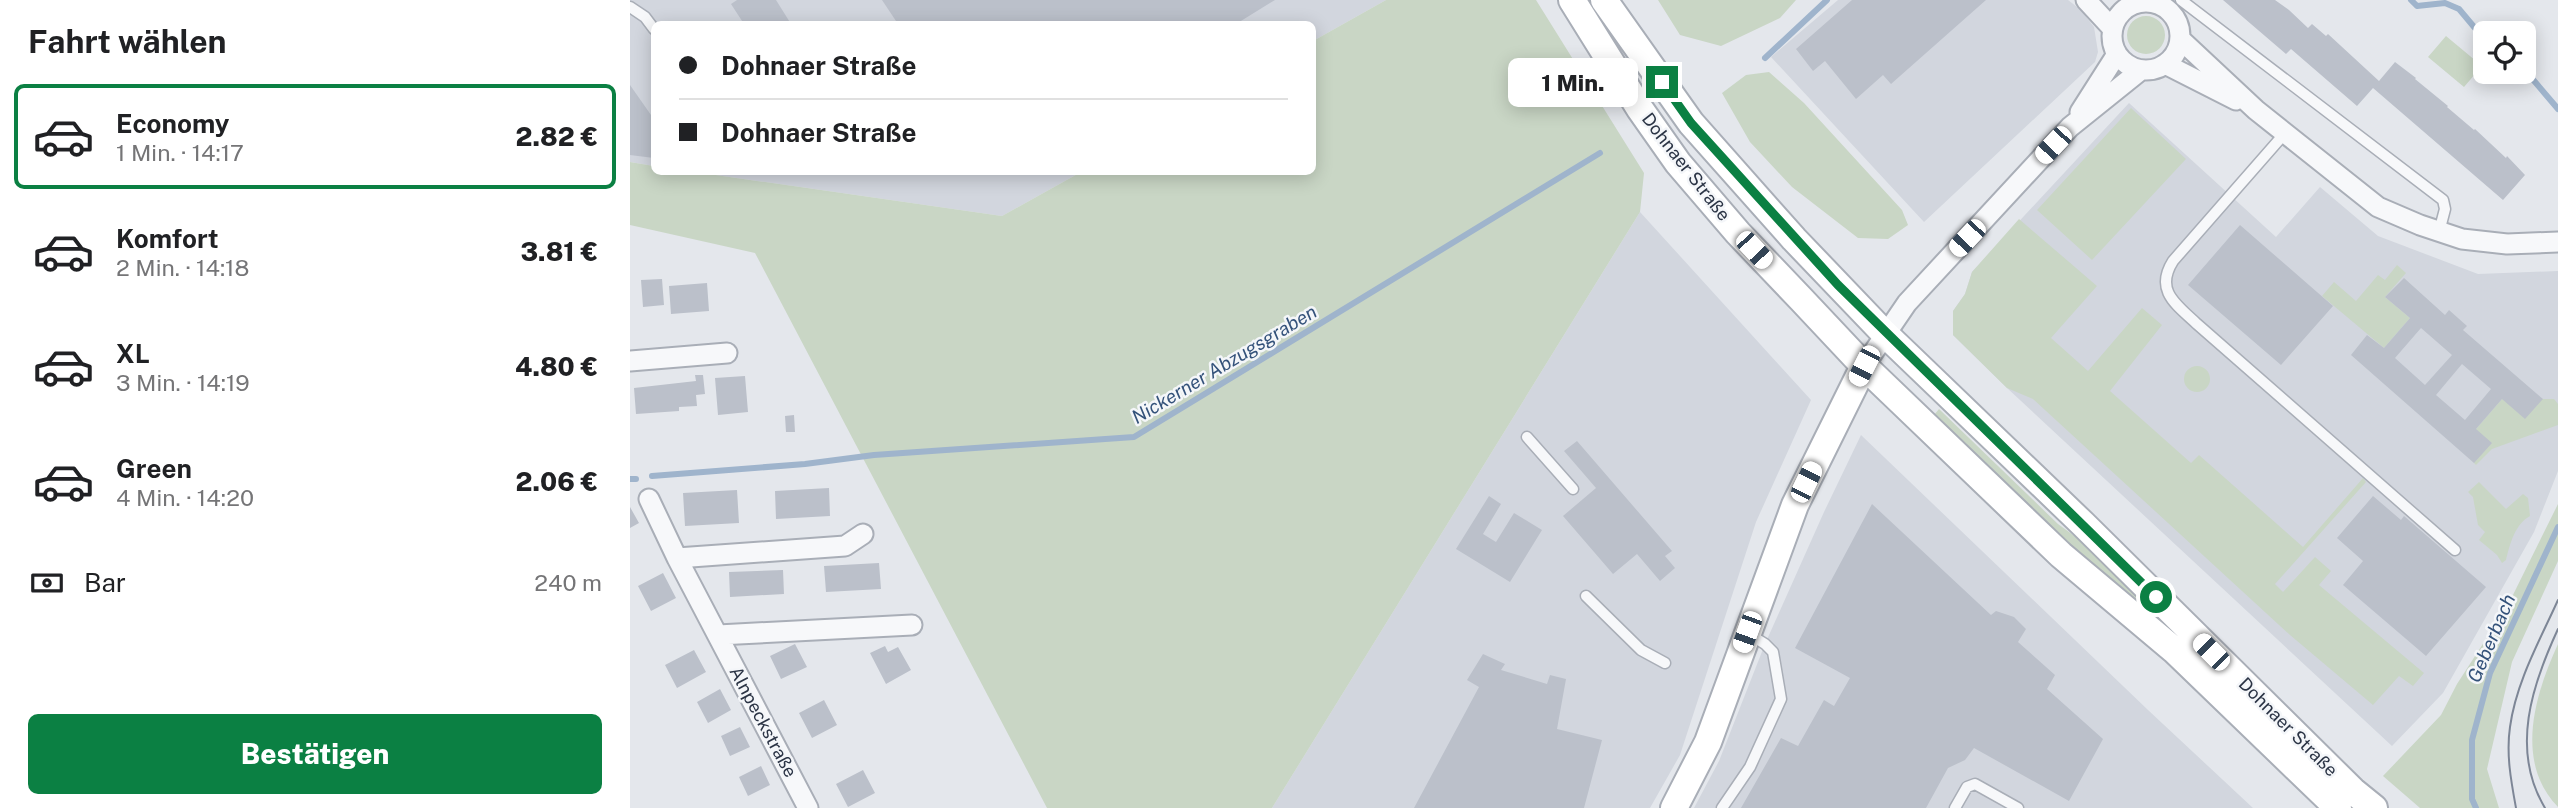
<!DOCTYPE html>
<html lang="de">
<head>
<meta charset="utf-8">
<style>
	body { margin:0; font-family:"Public Sans",sans-serif; background:#f2f2f2; color:#202124; height:100vh; display:flex; flex-direction:column; font-size:26px; white-space:nowrap }
	* { box-sizing:border-box; margin:0 }
	p { font-size:23px; color:#757577 }
	.icon { flex:none; width:38px; height:38px; fill:none; stroke:currentColor; stroke-width:2; stroke-linecap:round; stroke-linejoin:round }
	.map { position:relative; flex:1; overflow:hidden }
	.side { display:flex; flex-direction:column; background:#fff; width:630px }
	.side>* { flex:none }
	.banner { position:absolute; left:21px; top:21px; width:665px; height:154px; border-radius:10px; box-shadow:0 4px 18px #0003; display:grid; align-content:center; height:154px; padding:0 28px; background:#fff }
	.buttons { position:absolute; left:1843px; top:21px; display:grid; gap:14px }
	.buttons a { display:grid; place-items:center; width:63px; height:63px; border-radius:10px; background:#fff; box-shadow:0 4px 18px #0003; font-size:35px }
	.end { position:absolute; width:32px; height:32px; margin:-16px; border:9px solid #0b8043; background:#fff; box-shadow:0 0 0 4px #fff }
	.from { border-radius:50% }
	.bubble { position:absolute; height:49px; border-radius:10px; background:#fff; box-shadow:0 4px 18px #0003; font-size:23px; font-weight:800; line-height:49px; text-align:center }
	.car { position:absolute; width:21px; height:42px; margin:-21px -10px; border-radius:9px; box-shadow:0 0 5px 2px #0007; background:linear-gradient(#fff 24%,#345 0 40%,#fff 0 76%,#345 0 86%,#fff 0) }
	.banner b { display:flex; align-items:center; gap:24px; height:66px; font-size:26px }
	.banner b+b { border-top:2px solid #e0e0e0 }
	.banner i { width:18px; height:18px; background:#202124 }
	ul { padding:0; list-style:none }
	li { display:flex; align-items:center; gap:21px; height:105px; margin:0 14px 10px; padding:0 14px; border:4px solid transparent; border-radius:10px }
	li div { flex:1 }
	li b { display:block; font-size:26px }
	li em { font-style:normal; font-weight:800 }
	li.on { border-color:#0b8043 }
	li>.icon { width:63px; height:63px; stroke-width:1.5 }
	h2 { padding:0 28px; font-size:32px; line-height:84px }
	.pay { display:flex; align-items:center; gap:18px; height:77px; padding:0 28px; font-size:26px }
	.pay p { margin-inline-start:auto }
	.primary-button { display:flex; gap:14px; margin-top:auto; padding:14px 28px }
	.primary-button a { flex:1; height:80px; border-radius:10px; background:#0b8043; color:#fff; font-size:28px; font-weight:800; line-height:80px; text-align:center }
	main { display:flex; flex:1; min-height:0 }
	.map>svg:first-child { display:block }
</style>
</head>
<body>
<main>
<section class="side">
<h2>Fahrt wählen</h2>
<ul>
<li class="on"><svg class="icon" aria-label="car" viewBox="0 0 24 24"><path d="M5 17H2v-5l4-1 3-4h7l3 4 3 1v5h-3M9 17h6M6 11h13"/><circle cx="7" cy="17" r="2"/><circle cx="17" cy="17" r="2"/></svg><div><b>Economy</b><p>1 Min. · 14:17</p></div><em>2.82 €</em></li>
<li><svg class="icon" aria-label="car" viewBox="0 0 24 24"><path d="M5 17H2v-5l4-1 3-4h7l3 4 3 1v5h-3M9 17h6M6 11h13"/><circle cx="7" cy="17" r="2"/><circle cx="17" cy="17" r="2"/></svg><div><b>Komfort</b><p>2 Min. · 14:18</p></div><em>3.81 €</em></li>
<li><svg class="icon" aria-label="car" viewBox="0 0 24 24"><path d="M5 17H2v-5l4-1 3-4h7l3 4 3 1v5h-3M9 17h6M6 11h13"/><circle cx="7" cy="17" r="2"/><circle cx="17" cy="17" r="2"/></svg><div><b>XL</b><p>3 Min. · 14:19</p></div><em>4.80 €</em></li>
<li><svg class="icon" aria-label="car" viewBox="0 0 24 24"><path d="M5 17H2v-5l4-1 3-4h7l3 4 3 1v5h-3M9 17h6M6 11h13"/><circle cx="7" cy="17" r="2"/><circle cx="17" cy="17" r="2"/></svg><div><b>Green</b><p>4 Min. · 14:20</p></div><em>2.06 €</em></li>
</ul>
<div class="pay"><svg class="icon" aria-label="cash" viewBox="0 0 24 24"><path d="M3 7h18v10H3z"/><circle cx="12" cy="12" r="2"/></svg>Bar<p>240 m</p></div>
<div class="primary-button"><a>Bestätigen</a></div>
</section>
<div class="map">
<svg width="1928" height="808" viewBox="0 0 1928 808">
	<rect width="100%" height="100%" fill="#e4e7ec"/>
	<path fill="#d2d6de" d="M 0,0 L 756,0 L 683,41 L 682,24 L 24,24 L 24,166 L 0,162 Z
		M 1208,0 L 1438,0 L 1451,10 L 1464,27 L 1468,52 L 1465,62 L 1294,222 L 1141,57 Z
		M 1499,103 L 1646,237 L 1690,187 L 1748,236 L 1848,274 L 1928,271 L 1928,471 L 1904,532 L 1813,693 L 1762,746 L 1377,388 L 1323,335 L 1323,311 L 1335,294 L 1342,272 Z
		M 65,172 L 451,172 L 372,216 Z
		M 1010,212 L 1181,400 L 1126,522 L 1050,755 L 1020,808 L 642,808 Z
		M 1231,435 L 1518,710 L 1623,808 L 1064,808 L 1089,761 L 1135,644 L 1194,512 Z"/>
	<path fill="#c9d6c5" d="M 756,0 L 906,0 L 1014,173 L 1010,212 L 642,808 L 417,808 L 125,253 L 0,225 L 0,162 L 24,166 L 24,172 L 65,172 L 372,216 L 451,172 L 682,172 L 683,41 Z
		M 1028,0 L 1166,0 L 1150,18 L 1091,46 L 1050,35 Z
		M1497 35a19 19 0 1 1 38 0a19 19 0 1 1-38 0Z
		M 1816,36 L 1852,66 L 1834,87 L 1798,57 Z
		M 1139,72 L 1174,103 L 1272,210 L 1278,225 L 1258,239 L 1228,238 L 1162,187 L 1120,142 L 1092,93 L 1116,75 Z
		M 1501,108 L 1556,159 L 1462,260 L 1407,210 Z
		M 1389,219 L 1467,286 L 1421,338 L 1458,371 L 1512,308 L 1532,325 L 1480,391 L 1561,463 L 1569,455 L 1673,547 L 1733,478 L 1736,482 L 1645,584 L 1653,592 L 1685,557 L 1701,571 L 1689,585 L 1794,673 L 1783,686 L 1769,676 L 1743,705 L 1660,635 L 1403,399 L 1377,388 L 1323,335 L 1323,311 L 1335,294 L 1342,272 Z
		M 1767,265 L 1776,273 L 1755,297 L 1780,318 L 1754,348 L 1692,296 L 1704,282 L 1726,301 L 1748,275 L 1755,280 Z
		M1554 379a13 13 0 1 1 26 0a13 13 0 1 1-26 0Z
		M 1872,399 L 1924,399 L 1928,404 L 1928,425 L 1862,449 L 1846,465 L 1844,463 L 1846,429 Z
		M 1309,409 L 1428,524 L 1472,556 L 1679,758 L 1455,560 L 1304,415 Z
		M 1849,482 L 1876,509 L 1893,494 L 1898,498 L 1900,516 C 1885,524 1880,544 1876,560 L 1872,563 L 1867,555 L 1849,540 L 1855,532 L 1848,525 L 1843,497 L 1838,492 Z
		M 1928,504 L 1928,561 L 1882,662 L 1857,769 L 1869,808 L 1790,808 L 1753,776 L 1811,715 L 1827,684 L 1878,605 Z
		M 1928,644 L 1928,807 C 1884,762 1905,694 1928,644 Z"/>
	<g fill="none" stroke-linecap="round" stroke-linejoin="round">
		<path stroke="#9fb4cc" stroke-width="6" d="M 1781,0 L 1787,6 L 1815,3 L 1829,9 L 1855,40
			M 1135,58 L 1197,0
			M 1894,69 L 1928,109
			M 22,476 L 175,464 L 244,455 L 504,437 L 970,153
			M 0,479 L 6,479
			M 1846,808 L 1842,799 L 1842,740 L 1860,673 L 1928,527"/>
	</g>
	<path fill="#bbc0ca" fill-rule="evenodd" d="M 107,0 L 146,0 L 161,24 L 114,24 L 101,4 Z
		M 252,0 L 645,0 L 606,24 L 268,24 Z
		M 1222,0 L 1356,0 L 1261,84 L 1253,75 L 1226,99 L 1195,61 L 1183,71 L 1166,49 Z
		M 1593,0 L 1645,0 L 1659,10 L 1678,28 L 1682,24 L 1696,36 L 1698,34 L 1749,81 L 1765,62 L 1786,78 L 1785,79 L 1818,106 L 1817,107 L 1844,130 L 1845,129 L 1876,158 L 1877,156 L 1895,175 L 1873,200 L 1743,88 L 1727,106 L 1661,49 L 1656,54 Z
		M 0,85 L 21,115 L 24,115 L 24,158 L 0,155 Z
		M 1610,225 L 1703,306 L 1651,365 L 1558,285 Z
		M 1774,278 L 1815,315 L 1819,310 L 1837,326 L 1833,330 L 1913,399 L 1895,419 L 1872,399 L 1846,429 L 1862,443 L 1844,463 L 1721,355 L 1737,335 L 1754,348 L 1780,318 L 1755,297 ZM 1791,328 L 1822,355 L 1795,385 L 1765,358 ZM 1832,364 L 1861,389 L 1835,420 L 1806,395 Z
		M 32,279 L 34,305 L 13,307 L 11,280 Z
		M 77,283 L 79,311 L 41,314 L 39,286 Z
		M 65,375 L 73,375 L 75,394 L 66,395 L 67,406 L 49,407 L 49,411 L 6,414 L 4,388 L 66,381 Z
		M 115,376 L 118,412 L 88,415 L 85,378 Z
		M 164,415 L 165,432 L 156,432 L 155,416 Z
		M 947,441 L 1042,551 L 1035,556 L 1045,568 L 1030,581 L 1007,554 L 983,574 L 933,516 L 966,488 L 934,451 Z
		M 199,488 L 200,516 L 146,519 L 145,491 Z
		M 107,490 L 109,523 L 55,526 L 53,493 Z
		M 859,496 L 871,504 L 853,534 L 866,542 L 884,513 L 912,530 L 880,582 L 826,549 Z
		M 1743,496 L 1771,520 L 1774,516 L 1856,587 L 1796,656 L 1713,585 L 1733,561 L 1707,538 Z
		M 1242,504 L 1361,615 L 1366,611 L 1384,617 L 1396,629 L 1388,642 L 1425,675 L 1417,689 L 1473,739 L 1439,801 L 1344,748 L 1335,760 L 1318,768 L 1296,808 L 1111,808 L 1151,738 L 1168,746 L 1194,700 L 1204,706 L 1220,678 L 1165,648 Z
		M 0,507 L 9,523 L 0,528 Z
		M 249,563 L 251,589 L 196,592 L 194,566 Z
		M 153,570 L 154,594 L 100,597 L 99,572 Z
		M 33,573 L 46,598 L 21,611 L 8,586 Z
		M 165,644 L 177,667 L 151,679 L 140,656 Z
		M 255,646 L 258,652 L 268,647 L 281,670 L 256,684 L 240,653 Z
		M 64,650 L 76,672 L 47,688 L 35,665 Z
		M 853,654 L 875,664 L 871,670 L 917,684 L 920,675 L 936,679 L 927,729 L 972,740 L 954,808 L 784,808 L 849,687 L 837,680 Z
		M 90,689 L 101,710 L 78,723 L 67,702 Z
		M 194,700 L 207,725 L 182,738 L 169,713 Z
		M 110,727 L 120,747 L 100,756 L 91,736 Z
		M 131,766 L 140,785 L 118,796 L 109,777 Z
		M 233,770 L 245,793 L 218,807 L 206,784 Z"/>
	<g fill="none" stroke-linecap="round" stroke-linejoin="round">
		<g stroke="#a9aeb7" stroke-width="13">
			<path id="lane" d="M 1551,0 L 1813,200 L 1815,209 L 1809,232
				M 0,7 L 15,17 L 24,29
				M 1655,133 L 1543,261 C 1524,291 1547,305 1567,324 L 1825,550
				M 897,437 L 943,489
				M 956,596 L 1011,650 L 1035,663
				M 1092,808 L 1120,767 L 1151,699 L 1143,652 L 1135,644 L 1119,634
				M 1325,808 L 1337,787 L 1345,784 L 1388,808"/>
		</g>
		<g stroke="#a9aeb7" stroke-width="23">
			<path id="street" d="M 1456,0 L 1482,28
				M1482 36a34 34 0 1 1 68 0a34 34 0 1 1-68 0Z
				M 1550,39 L 1626,110 L 1748,207 L 1790,225 L 1832,239 L 1877,244 L 1928,242
				M 1535,64 L 1606,100
				M 1450,112 L 1487,54
				M 0,361 L 97,353
				M 1234,366 L 1277,303 L 1440,127 L 1511,70
				M 19,499 L 47,558 L 178,808
				M 47,558 L 215,546 L 233,534
				M 88,635 L 282,625"/>
		</g>
		<g stroke="#a9aeb7" stroke-width="30">
			<path id="secondary" d="M 942,0 L 1010,109 L 1048,163 L 1108,233 L 1171,299 L 1234,366 L 1431,555 L 1544,650 L 1708,808
				M 974,0 L 1061,123 L 1164,239 L 1254,333 L 1453,524 L 1723,791 L 1744,808
				M 1044,808 L 1078,742 L 1165,505 L 1234,366"/>
		</g>
		<use href="#lane" stroke="#f7f8fa" stroke-width="10"/>
		<use href="#street" stroke="#f7f8fa" stroke-width="19"/>
		<use href="#secondary" stroke="#fff" stroke-width="26"/>
		<path stroke="#7d8696" stroke-width="2" d="M 1886,808 C 1881,781 1876,754 1880,727 C 1886,682 1910,640 1928,600
			M 1915,808 C 1880,750 1902,685 1928,629"/>
	</g>
	<g fill="none" stroke-linecap="round" stroke-linejoin="round">
		<path stroke="#0b8043" stroke-width="9" d="M 1032,82 L 1061,123 L 1208,285 L 1526,597"/>
	</g>
	<g text-anchor="middle" stroke-width="5" stroke-linejoin="round" paint-order="stroke">
		<g font-size="18" fill="#2b3445" stroke="#f4f6f9">
			<text transform="translate(1056 167) rotate(52)" y="6">Dohnaer Straße</text>
			<text transform="translate(133 722) rotate(62)" y="6">Alnpeckstraße</text>
			<text transform="translate(1658 727) rotate(45)" y="6">Dohnaer Straße</text>
		</g>
		<g font-size="19" font-style="italic" fill="#34527a" stroke="#f4f6f9">
			<text transform="translate(594 364) rotate(-31)" y="7">Nickerner Abzugsgraben</text>
			<text transform="translate(1861 638) rotate(-67)" y="7">Geberbach</text>
		</g>
	</g>
</svg>
<div class="buttons">
<a><svg class="icon" aria-label="locate" viewBox="0 0 24 24"><circle cx="12" cy="12" r="6"/><path d="M12 2v4M12 18v4M2 12h4M18 12h4"/></svg></a>
</div>
<i class="end from" style="left:1526px;top:597px"></i>
<i class="end" style="left:1032px;top:82px"></i>
<div class="bubble" style="left:878px;top:58px;width:130px">1 Min.</div>
<i class="car" style="left:1423px;top:145px;rotate:223deg"></i>
<i class="car" style="left:1337px;top:238px;rotate:223deg"></i>
<i class="car" style="left:1124px;top:250px;rotate:137deg"></i>
<i class="car" style="left:1234px;top:366px;rotate:207deg"></i>
<i class="car" style="left:1176px;top:482px;rotate:26deg"></i>
<i class="car" style="left:1117px;top:632px;rotate:200deg"></i>
<i class="car" style="left:1581px;top:652px;rotate:315deg"></i>
<div class="banner">
<b><i class="from"></i>Dohnaer Straße</b>
<b><i></i>Dohnaer Straße</b>
</div>
</div>
</main>
</body>
</html>
